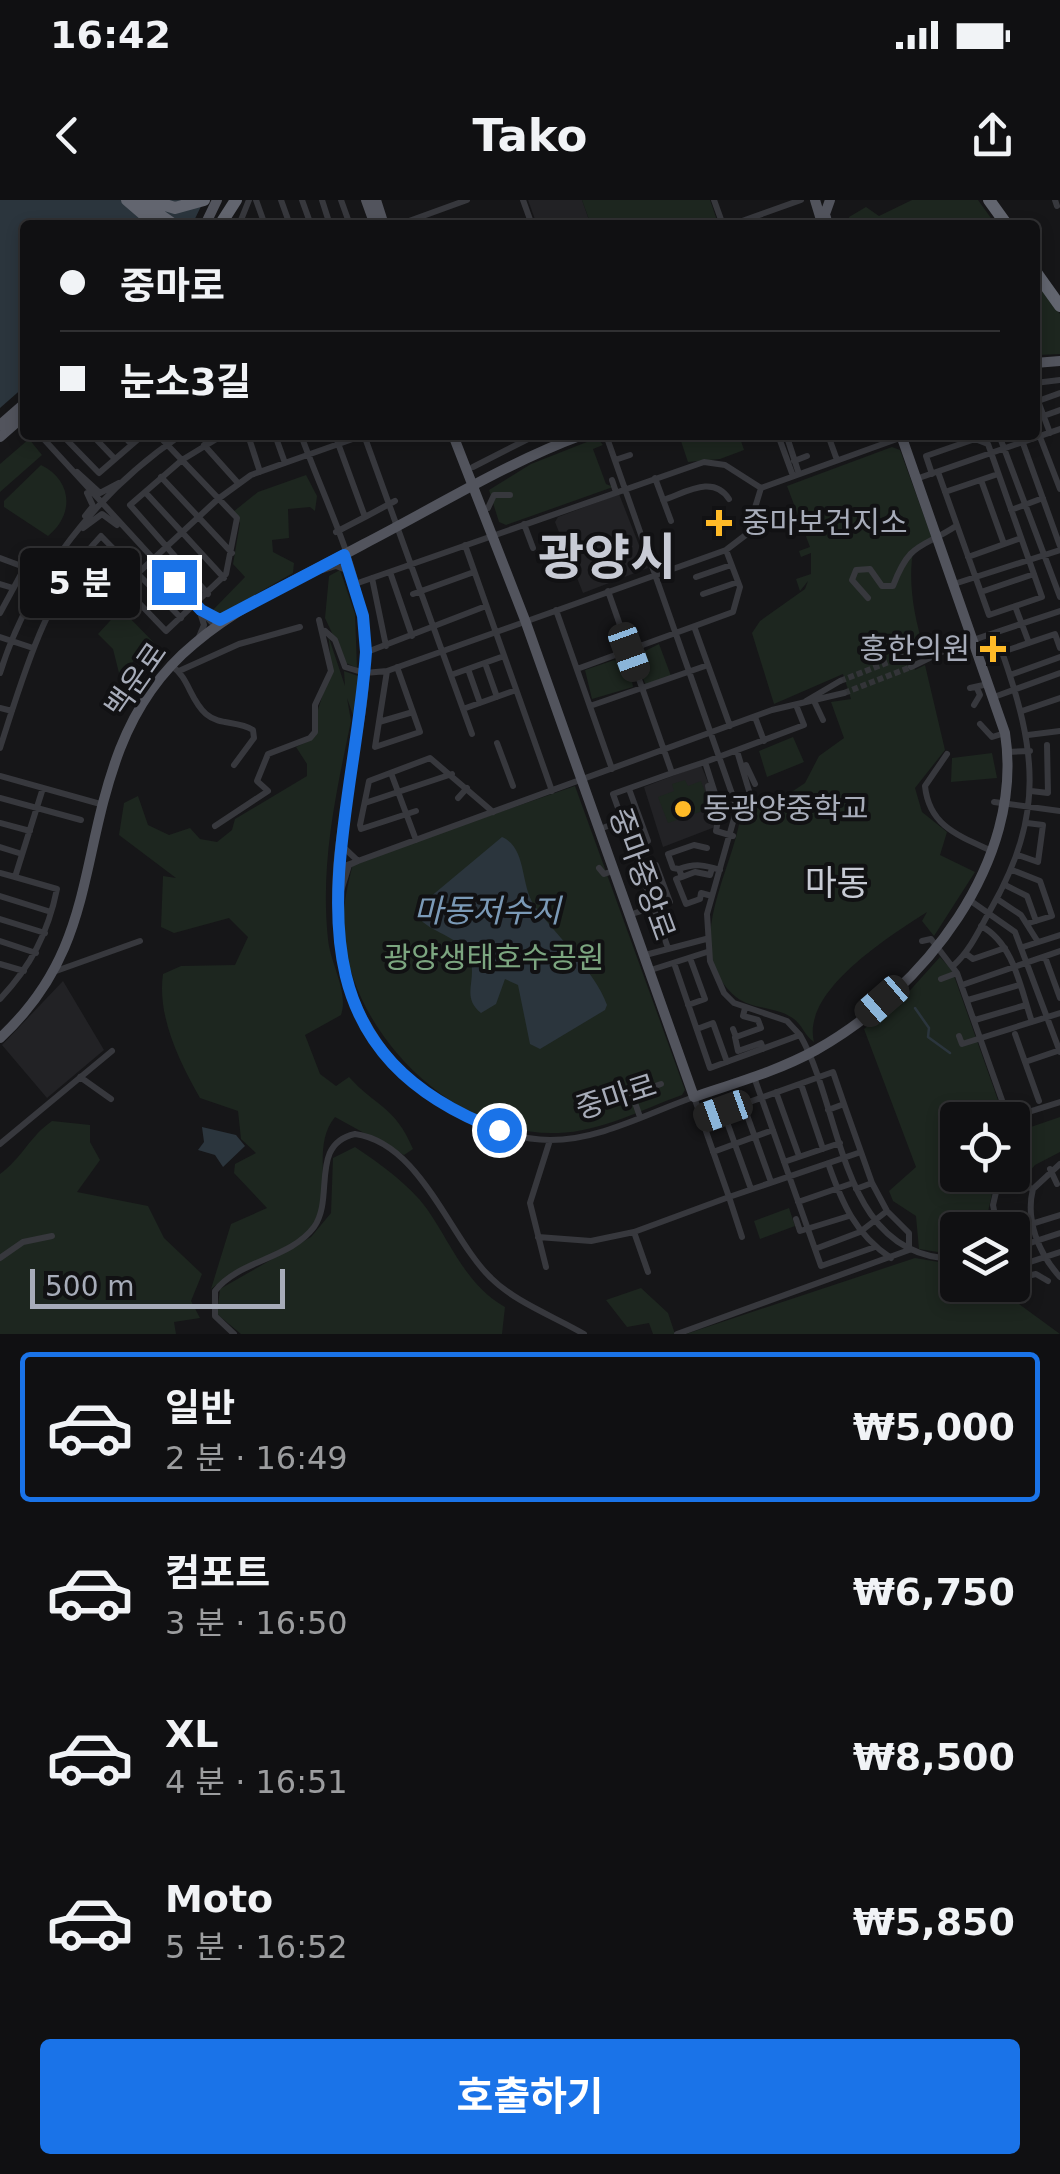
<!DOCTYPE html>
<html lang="ko">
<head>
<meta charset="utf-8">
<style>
	body { margin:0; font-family:"DejaVu Sans","Noto Sans KR",sans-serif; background:#19191b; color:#f1f3f6; height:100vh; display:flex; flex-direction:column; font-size:38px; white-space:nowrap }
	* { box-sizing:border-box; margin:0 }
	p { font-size:32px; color:#9c9d9f }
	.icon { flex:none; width:55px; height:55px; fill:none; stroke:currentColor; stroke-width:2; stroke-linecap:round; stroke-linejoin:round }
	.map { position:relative; height:1134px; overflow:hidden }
	.panel { display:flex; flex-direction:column; background:#101012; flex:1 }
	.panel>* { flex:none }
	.hud { position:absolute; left:20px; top:20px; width:1020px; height:220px; border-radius:10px; box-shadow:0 5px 15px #0003,0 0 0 2px #303032; display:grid; align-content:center; height:220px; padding:0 40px; background:#101012 }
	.tools { position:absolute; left:940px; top:902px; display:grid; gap:20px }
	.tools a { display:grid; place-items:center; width:90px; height:90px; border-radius:10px; background:#101012; box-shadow:0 5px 15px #0003,0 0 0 2px #303032; font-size:50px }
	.scale { position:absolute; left:30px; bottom:25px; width:255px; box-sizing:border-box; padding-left:10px; border:5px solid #a7acb9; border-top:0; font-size:28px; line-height:35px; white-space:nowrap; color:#a7acb9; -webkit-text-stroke:8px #111113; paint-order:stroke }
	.end { position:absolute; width:45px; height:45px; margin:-22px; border:12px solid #1a73e8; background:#fff; box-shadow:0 0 0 5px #fff }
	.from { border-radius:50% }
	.bubble { position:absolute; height:70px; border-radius:10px; background:#101012; box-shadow:0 5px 15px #0003,0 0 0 2px #303032; font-size:32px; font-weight:700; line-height:70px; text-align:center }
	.car { position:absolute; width:30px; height:60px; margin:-30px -15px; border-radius:12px; box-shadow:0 0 8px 2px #0007; background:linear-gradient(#222 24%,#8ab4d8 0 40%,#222 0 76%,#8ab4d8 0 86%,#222 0) }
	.hud b { display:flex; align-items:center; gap:35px; height:95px; font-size:38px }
	.hud b+b { border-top:2px solid #303032 }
	.hud i { width:25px; height:25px; background:#f1f3f6 }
	ul { padding:18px 0 0; list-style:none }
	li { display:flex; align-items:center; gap:30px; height:150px; margin:0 20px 15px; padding:0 20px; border:5px solid transparent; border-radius:10px }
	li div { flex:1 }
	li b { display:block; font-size:38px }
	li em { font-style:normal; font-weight:700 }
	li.active { border-color:#1a73e8 }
	li>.icon { width:90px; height:90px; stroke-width:1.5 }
	.primary-button { display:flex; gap:20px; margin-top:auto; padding:20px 40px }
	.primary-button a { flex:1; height:115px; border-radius:10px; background:#1a73e8; color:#fff; font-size:40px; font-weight:700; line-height:115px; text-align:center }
	.status { display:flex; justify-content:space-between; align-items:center; height:70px; padding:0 50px; background:#101012; direction:ltr }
	.status svg { height:28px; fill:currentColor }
	header { display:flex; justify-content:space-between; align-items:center; height:130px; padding:0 40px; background:#101012; font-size:45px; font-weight:700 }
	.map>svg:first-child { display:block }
</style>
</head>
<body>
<div class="status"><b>16:42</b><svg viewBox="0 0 49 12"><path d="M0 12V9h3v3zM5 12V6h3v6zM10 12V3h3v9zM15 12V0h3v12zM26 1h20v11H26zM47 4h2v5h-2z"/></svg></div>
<header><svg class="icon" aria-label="back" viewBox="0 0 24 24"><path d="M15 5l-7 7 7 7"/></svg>Tako<svg class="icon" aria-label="share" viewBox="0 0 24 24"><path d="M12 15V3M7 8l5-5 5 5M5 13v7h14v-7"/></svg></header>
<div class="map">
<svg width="1060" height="1134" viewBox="0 0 1060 1134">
	<rect width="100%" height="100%" fill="#161618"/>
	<path fill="#222225" d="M 528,0 L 582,0 L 589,20 L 537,25 Z
		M 619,294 L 648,368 L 583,393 L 555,322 L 558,317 Z
		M 701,565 L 716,602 L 715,627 L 663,647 L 644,587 Z
		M 63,781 L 104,850 L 47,898 L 2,845 Z"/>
	<path fill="#1d261f" d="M 582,0 L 710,0 L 718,23 L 591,25 Z
		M 912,0 L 978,0 L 996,25 L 852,25 L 849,17 L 866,7 L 879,16 Z
		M 1035,79 L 1060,114 L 1060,154 L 1039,155 L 1035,150 Z
		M 679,235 L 739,235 L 744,250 L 720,259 L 688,262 Z
		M 597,238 L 603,245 L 593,249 L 606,284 L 613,287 L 506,325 L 499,322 L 489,290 L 531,264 Z
		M 29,239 L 42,255 L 0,292 L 0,264 Z
		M 892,247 L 900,250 L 933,341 L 914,347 C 907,379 914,418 924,448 L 909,452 L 915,470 L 925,465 L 945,550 L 915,588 L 922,612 L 947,632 L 940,655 L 975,672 L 934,736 L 922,721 L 927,712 C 890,736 801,791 814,842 C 805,836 802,825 794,819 C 777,806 752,810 736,797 C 678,748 735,669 741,612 L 778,601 L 805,583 L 819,556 L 844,538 L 831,502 L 851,499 L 843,474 L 774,504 L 752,433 L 760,421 L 805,389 L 808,381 L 800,391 L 796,379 L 811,374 L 811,353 L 801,357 L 799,351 L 810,347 L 787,286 Z
		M 41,265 C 72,280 75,314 48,336 L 4,307 L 4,301 Z
		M 306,275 L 317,296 L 315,311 L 310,307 L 288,309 L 289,338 L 272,340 L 273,352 L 294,363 L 293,373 L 216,417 L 210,413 L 245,377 L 233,364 L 240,323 L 233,312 L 258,292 Z
		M 340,370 L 355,414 L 357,468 L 346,463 L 325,418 L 329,376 Z
		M 121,409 L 167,456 L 155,470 L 137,457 L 122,475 L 119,473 L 113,449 L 98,434 Z
		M 328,435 L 345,486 L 344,471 L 358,476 L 354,518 L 347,498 L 351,521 C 336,593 320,664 328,739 C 330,763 349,792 341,815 L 305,835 L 320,874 L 336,886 L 349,877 C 375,906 395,906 413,949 L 404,955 L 335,917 C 311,946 333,987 315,1021 C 296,1055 240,1064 211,1089 L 231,1024 L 267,1008 L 234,973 L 235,964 L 256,953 L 241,939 L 238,911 L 200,898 C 179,861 157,816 163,774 L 181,766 L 235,765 L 248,737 L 229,718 L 174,733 L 161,727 L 163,676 L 176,678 L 119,635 L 124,603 L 138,596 L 148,625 L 169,635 L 190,628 L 200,639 L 217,642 L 232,630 L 235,619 L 307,576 L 307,564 L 296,547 L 311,540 C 317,498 336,479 328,435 Z
		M 659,444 L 671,476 L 646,485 L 633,457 Z
		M 623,457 L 628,458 L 633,487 L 592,499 L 585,470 Z
		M 793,537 L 804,562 L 767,577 L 759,551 Z
		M 992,553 L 997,578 L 951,582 L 952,558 Z
		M 685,580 L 688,586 L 701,581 L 711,608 L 668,623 L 658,597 L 674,591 L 672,584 Z
		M 575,586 L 685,890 L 682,895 C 643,909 600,932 558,933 C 456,937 355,837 344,738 C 341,713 347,688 353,663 Z
		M 940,757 L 952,770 L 1005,920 L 958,920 L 958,975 L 996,975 L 988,1012 L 993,1030 L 958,1030 L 957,1055 L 919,1049 L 916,1016 L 893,1001 L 889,991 L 916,967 L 864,829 L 904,797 Z
		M 1060,917 L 1060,952 L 1035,965 L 1024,978 L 1013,974 L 1013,944 L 1020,941 L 1022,930 Z
		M 52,921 L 90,925 L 90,942 L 100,960 L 77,992 L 148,1006 L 164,1038 L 202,1074 L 191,1101 L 200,1118 L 174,1122 L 176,1134 L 0,1134 L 0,974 C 22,958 30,936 52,921 Z
		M 355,947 C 380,964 409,984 427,1009 C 452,1045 466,1085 505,1107 L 502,1134 L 241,1134 L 217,1114 L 220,1089 L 311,1037 L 331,1013 L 333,958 Z
		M 789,1008 L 795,1026 L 760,1039 L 754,1021 Z
		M 915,1058 L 957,1065 L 958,1085 L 1004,1085 L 1019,1104 L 1060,1134 L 686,1134 Z
		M 641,1088 L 668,1113 L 675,1134 L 653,1134 L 649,1123 L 627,1127 L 606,1100 Z"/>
	<path fill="#2b353d" d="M 0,0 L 204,0 L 192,25 L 25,25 L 25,186 L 0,208 Z
		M 502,637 C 527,648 520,684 534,705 C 554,733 595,771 607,805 L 605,810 L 540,849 L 530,844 L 518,785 L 505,779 L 496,804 L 481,813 C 459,796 480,777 468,755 C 457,735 431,733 418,717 L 417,708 Z
		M 202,927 L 236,935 L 245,946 L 223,967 L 215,955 L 198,950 L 204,942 Z"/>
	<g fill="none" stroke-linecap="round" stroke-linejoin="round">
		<path stroke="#2b353d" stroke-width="2.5" d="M 915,808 L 929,828 L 928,837 L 950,853"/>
		<path stroke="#333438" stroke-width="6" stroke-dasharray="6 3" stroke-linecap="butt" d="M 840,481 L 907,455
			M 844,493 L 911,467"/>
		<path stroke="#37383d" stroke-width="6" d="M 256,0 L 265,25
			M 281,0 L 290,25
			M 302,0 L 311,25
			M 322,0 L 330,25
			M 341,0 L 350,25
			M 523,0 L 532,25
			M 714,0 L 723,25
			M 1055,0 L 1057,6
			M 239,25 L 249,0
			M 398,25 L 467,0
			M 731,25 L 801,0
			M 1035,183 L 1060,180
			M 1035,193 L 1050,233
			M 1038,201 L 1060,193
			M 1035,219 L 1060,210
			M 40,235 L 215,426
			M 62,235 L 99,273 L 143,235
			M 92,235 L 115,259
			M 123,235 L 131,244
			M 248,235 L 260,272
			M 275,235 L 285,263
			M 301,235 C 324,299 360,368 366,436 C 373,514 341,592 336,669 C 329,770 367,860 456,912 C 483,927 518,940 550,940 C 600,940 648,913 694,897 L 729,997 L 634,1032 L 648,1072
			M 335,235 L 365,317 L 336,332
			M 364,235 L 463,509 L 516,490
			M 606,235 L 737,608 L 707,714 L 710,761 L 724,793 L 734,803 L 787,821 L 800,835 C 844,912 839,1060 958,1059
			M 778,235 L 793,276
			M 828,235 L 837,260
			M 999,235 L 1060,397
			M 1020,235 L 1060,346
			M 787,237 L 799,274
			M 1040,237 L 1060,289
			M 462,238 L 471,235
			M 204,245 L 238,283
			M 615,260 L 630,255
			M 794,261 L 807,256
			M 473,267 L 536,235
			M 77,272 L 100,293 L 119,283
			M 932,274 L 926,256 L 975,239 L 988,244 L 1042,397 L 989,415 L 938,272
			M 161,277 L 232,353
			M 655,278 L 671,321
			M 916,279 L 1060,229
			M 612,280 L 616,292
			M 981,280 L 1004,344
			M 145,292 L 224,378
			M 945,292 L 998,274
			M 663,300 C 685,293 713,274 729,299
			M 488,308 L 494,295 L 510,295
			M 1011,310 L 1043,298
			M 85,316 L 93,306 L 87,293
			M 365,317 L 395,301
			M 524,324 L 533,348
			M 83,328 L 102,314 L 117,325
			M 465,345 L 552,591
			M 89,351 L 166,431 L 226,374 L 237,318 L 158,235
			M 968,357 L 1021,338
			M 0,358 L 67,383
			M 323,370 L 336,366 L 349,371
			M 390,372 L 412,436
			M 696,377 L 731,365
			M 372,378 L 386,446
			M 0,384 L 13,388
			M 355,384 L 704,262 L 725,265 L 761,288
			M 954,384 L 1060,350
			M 123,387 L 218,299 L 251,275 L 364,235
			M 608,391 L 672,573 L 705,562
			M 981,392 L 1034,374
			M 208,394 L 130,305 L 182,260 L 223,235
			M 413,394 L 474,372
			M 703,394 L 738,382
			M 868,398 L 852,380 L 856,370 L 870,369 L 882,386 L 893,386 C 910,341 921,349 956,326
			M 1015,406 L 1029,443
			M 556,410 L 612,569
			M 0,413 L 26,365
			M 695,429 L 730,526
			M 325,431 L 335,440 L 345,467 L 365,473 L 387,471 L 726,350 L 747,334 L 761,288 L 908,235
			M 0,437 L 33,448
			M 199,437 L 204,425 L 200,412
			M 367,452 L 486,406
			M 907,455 L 946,448
			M 485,463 L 497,497
			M 172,466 C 189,478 190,500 206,514 C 220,526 237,520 253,530 L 254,538 L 234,565
			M 911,467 L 952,447 L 1060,411
			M 468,469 L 480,503
			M 577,469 L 733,412 L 740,387 L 726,350
			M 179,471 L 239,444 L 300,427
			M 387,471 L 375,547 L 420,532 L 397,467
			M 0,473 C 30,377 98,291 181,235
			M 451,475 L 504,456
			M 1010,475 L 1060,457
			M 970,488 L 988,484
			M 994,497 L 1060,473
			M 806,501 L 840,481
			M 814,501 L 823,520
			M 974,505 L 980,495 L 977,488
			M 590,506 L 708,465
			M 0,508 L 12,511
			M 463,509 L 472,534
			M 1022,511 L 1060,498
			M 755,517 L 764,541
			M 379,522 L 413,512
			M 980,524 L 992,537 L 1005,533
			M 1028,535 L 1060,531
			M 497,543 L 513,586
			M 0,548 C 24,474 45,395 101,336 L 181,418
			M 737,551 L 753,604 L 737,608
			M 1007,552 L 1030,551
			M 947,554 L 925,586 C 929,626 959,636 992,651
			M 746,565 L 755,584
			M 391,573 L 416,640
			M 0,576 L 104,605
			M 708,586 L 713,611
			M 629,589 L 648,641 L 631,647
			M 1031,591 L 1048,593 L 1047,545
			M 0,598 L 81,620
			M 458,598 L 467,588
			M 994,602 L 1060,611
			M 365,603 L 452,574
			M 416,611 L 361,629 L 360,625 L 369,581 L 430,558 L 493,612
			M 0,623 L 30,631
			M 215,626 L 268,591 L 257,581 L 268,554 L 310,538 L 315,532 L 315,505 L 331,471 L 319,420
			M 605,627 L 622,621
			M 733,636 L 716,631 L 720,609 L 705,562 L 804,525 L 796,505
			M 0,647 L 22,654
			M 1018,655 L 1038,662 L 1043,625 L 1027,623
			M 599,668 L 604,674 L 613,671
			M 712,668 L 710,675 L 695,672 L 682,677 L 679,669 C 695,663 705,665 720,670
			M 336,669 L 772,510 L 844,493
			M 679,669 L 673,668 L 668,654 L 694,645 L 707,648
			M 1012,670 L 1040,681 L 1052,716 L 1029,723
			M 0,673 L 15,677
			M 682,677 L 676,679 L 686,704 L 700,699 L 701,693 L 712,696
			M 1005,685 L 1027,696 L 1036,721
			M 0,696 L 51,712
			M 968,699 L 1015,732 L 1060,852
			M 997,699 L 1021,715 L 1038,742
			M 337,704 L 349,665 L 358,661 L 339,643
			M 635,713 L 670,702 L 656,665 L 640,671
			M 0,719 L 45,733
			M 981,726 C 1014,743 1021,790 1032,822
			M 0,741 L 36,753
			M 922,741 L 931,739 L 957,773 L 1009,920
			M 1023,747 L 1060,735
			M 668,748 L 613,594 L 672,573
			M 965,753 L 973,759 L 1005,748
			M 649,754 L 706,739
			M 1045,757 L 1060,798
			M 674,763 L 710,868 L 800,835
			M 0,764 L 24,771
			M 954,765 C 971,750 981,726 992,707 C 1045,614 1036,549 1002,452 L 1055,434 L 1060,448
			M 654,769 L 707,752
			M 56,771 L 140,741
			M 941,779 L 957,773
			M 962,785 L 1060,751
			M 0,799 C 31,766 48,733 57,689 L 15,677 L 43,588
			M 968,800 L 1019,785
			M 688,805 L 705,799 L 690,758
			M 975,820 L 1026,805
			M 697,829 L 713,823 L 727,862
			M 733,829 L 736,837 L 761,828 L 758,820 L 743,816 L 745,808
			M 1015,834 L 1025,862 L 1060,850
			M 959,836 L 962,844 L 1060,813
			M 735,837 L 738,851 L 761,843 L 763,849
			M 1025,862 L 1039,901
			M 80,877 L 111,899
			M 754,877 L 821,1066 L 875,1047
			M 801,884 L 823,949
			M 776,892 L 799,956
			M 743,904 L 771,982
			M 723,911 L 751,989
			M 996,912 L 1009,918 L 1060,902
			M 640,917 L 632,894 L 661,884
			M 702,919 L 833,872 L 844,904 L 828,910
			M 0,944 L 112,851
			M 713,952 L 773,930
			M 784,962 L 840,943
			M 828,963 C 842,1003 855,1034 891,1058
			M 1050,969 L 1057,984
			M 872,983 L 887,1011 L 909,1033 L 909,1050
			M 856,989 L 872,983 L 861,952
			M 1033,989 L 1060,964
			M 798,1002 L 853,983
			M 796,1019 L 800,1031 L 849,1016
			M 998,1030 L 993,1005 L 1000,975 L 1033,989 C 1025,1020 1039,1054 1060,1077
			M 1012,1030 L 1060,1015
			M 538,1037 L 591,1041 L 634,1032
			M 742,1037 L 729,997 L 861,952 L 844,904
			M 815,1049 L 860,1032 L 887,1011
			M 1012,1049 L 1060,1033
			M 0,1058 L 23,1042 L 52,1036
			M 546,1067 L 530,1003 L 550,940
			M 1012,1068 L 1060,1052
			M 1024,1100 L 1018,1078 L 1036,1074 L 1048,1081
			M 234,1134 L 215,1116 L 215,1091 C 239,1060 290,1059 314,1027 C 335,998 309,944 355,934 C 421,943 450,1039 491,1078 C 515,1102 555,1117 584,1134
			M 677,1134 L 909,1050"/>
		<path stroke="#52545d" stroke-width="10" d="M 366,0 L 375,25
			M 376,0 L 384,25
			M 815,0 L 822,23
			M 205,25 L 217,0
			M 828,25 L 825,14 L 830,0
			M 1035,163 L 1060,161
			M 0,225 L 25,203
			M 453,235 L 525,420 L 694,897 C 735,883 778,871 816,850 C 923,790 1025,662 1005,533 L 901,235
			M 0,237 L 25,215
			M 0,838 C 95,750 78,659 120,549 C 136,508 160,472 194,444 C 243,402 307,375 364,344 C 436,307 506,263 582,235"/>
		<path stroke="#62656f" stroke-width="12" d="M 127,0 L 156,25
			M 138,0 L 174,25
			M 149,0 L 175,8 L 204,0
			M 989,0 L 1007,25
			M 220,25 L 236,0
			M 1035,71 L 1060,106"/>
	</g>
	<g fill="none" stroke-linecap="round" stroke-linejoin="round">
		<path stroke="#1a73e8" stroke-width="12" d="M 174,382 L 201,410 L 220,420 L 344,355 L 363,416 L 366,452 C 353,639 262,840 499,930"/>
	</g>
	<g fill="#ffba27" stroke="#111113" stroke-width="4">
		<path d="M714 308h10v10h10v10h-10v10h-10v-10h-10v-10h10z"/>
		<path d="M988 434h10v10h10v10h-10v10h-10v-10h-10v-10h10z"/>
		<circle cx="683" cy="609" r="10"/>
	</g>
	<g text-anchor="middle" stroke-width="8" stroke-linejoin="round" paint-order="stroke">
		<g font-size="30" fill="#a7acb9" stroke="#111113" text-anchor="start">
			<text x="742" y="333">중마보건지소</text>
			<text x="970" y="459" text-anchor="end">홍한의원</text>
			<text x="703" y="619">동광양중학교</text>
		</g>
		<g font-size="30" fill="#a7acb9" stroke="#111113">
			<text transform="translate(136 480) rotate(-55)" y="10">백운로</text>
			<text transform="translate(642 674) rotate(70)" y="10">중마중앙로</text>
			<text transform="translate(616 897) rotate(-18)" y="10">중마로</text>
		</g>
		<g font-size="30" fill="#7ca680" stroke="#111113">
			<text x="494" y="768">광양생태호수공원</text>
		</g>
		<g font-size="32" font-style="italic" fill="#7b9ab7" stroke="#111113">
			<text x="487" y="722">마동저수지</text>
		</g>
		<g font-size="35" fill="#c8cbd5" stroke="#111113">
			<text x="837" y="695">마동</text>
		</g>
		<g font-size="50" font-weight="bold" fill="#c8cbd5" stroke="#111113">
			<text x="607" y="375">광양시</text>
		</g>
	</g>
</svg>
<div class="tools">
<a><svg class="icon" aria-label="locate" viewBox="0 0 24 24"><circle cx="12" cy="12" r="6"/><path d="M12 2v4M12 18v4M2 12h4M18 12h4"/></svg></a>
<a><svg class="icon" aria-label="layers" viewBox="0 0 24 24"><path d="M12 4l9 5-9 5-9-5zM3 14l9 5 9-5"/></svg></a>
</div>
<div class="scale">500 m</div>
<i class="end from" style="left:499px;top:930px"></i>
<i class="end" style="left:174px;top:382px"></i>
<div class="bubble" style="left:20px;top:348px;width:120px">5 분</div>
<i class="car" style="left:629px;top:452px;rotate:160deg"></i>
<i class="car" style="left:882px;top:801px;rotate:229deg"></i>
<i class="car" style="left:723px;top:911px;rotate:250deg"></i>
<div class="hud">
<b><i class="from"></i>중마로</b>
<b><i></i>눈소3길</b>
</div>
</div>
<section class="panel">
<ul>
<li class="active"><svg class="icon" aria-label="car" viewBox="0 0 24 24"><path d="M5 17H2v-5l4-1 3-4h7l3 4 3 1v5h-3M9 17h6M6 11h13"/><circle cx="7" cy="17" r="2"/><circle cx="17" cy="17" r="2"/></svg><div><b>일반</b><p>2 분 · 16:49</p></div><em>₩5,000</em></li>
<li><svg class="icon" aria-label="car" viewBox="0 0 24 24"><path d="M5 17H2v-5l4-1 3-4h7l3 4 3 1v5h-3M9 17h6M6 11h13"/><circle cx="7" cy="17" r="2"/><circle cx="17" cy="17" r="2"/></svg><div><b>컴포트</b><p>3 분 · 16:50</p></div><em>₩6,750</em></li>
<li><svg class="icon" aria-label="car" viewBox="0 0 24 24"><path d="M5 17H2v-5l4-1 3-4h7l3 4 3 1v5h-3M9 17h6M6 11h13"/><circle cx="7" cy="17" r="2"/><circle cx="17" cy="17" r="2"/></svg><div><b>XL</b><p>4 분 · 16:51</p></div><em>₩8,500</em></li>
<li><svg class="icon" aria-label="car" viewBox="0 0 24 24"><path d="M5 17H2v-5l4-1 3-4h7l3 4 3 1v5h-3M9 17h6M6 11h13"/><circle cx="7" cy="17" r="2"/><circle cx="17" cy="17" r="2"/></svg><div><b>Moto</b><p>5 분 · 16:52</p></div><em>₩5,850</em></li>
</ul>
<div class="primary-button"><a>호출하기</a></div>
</section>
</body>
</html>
